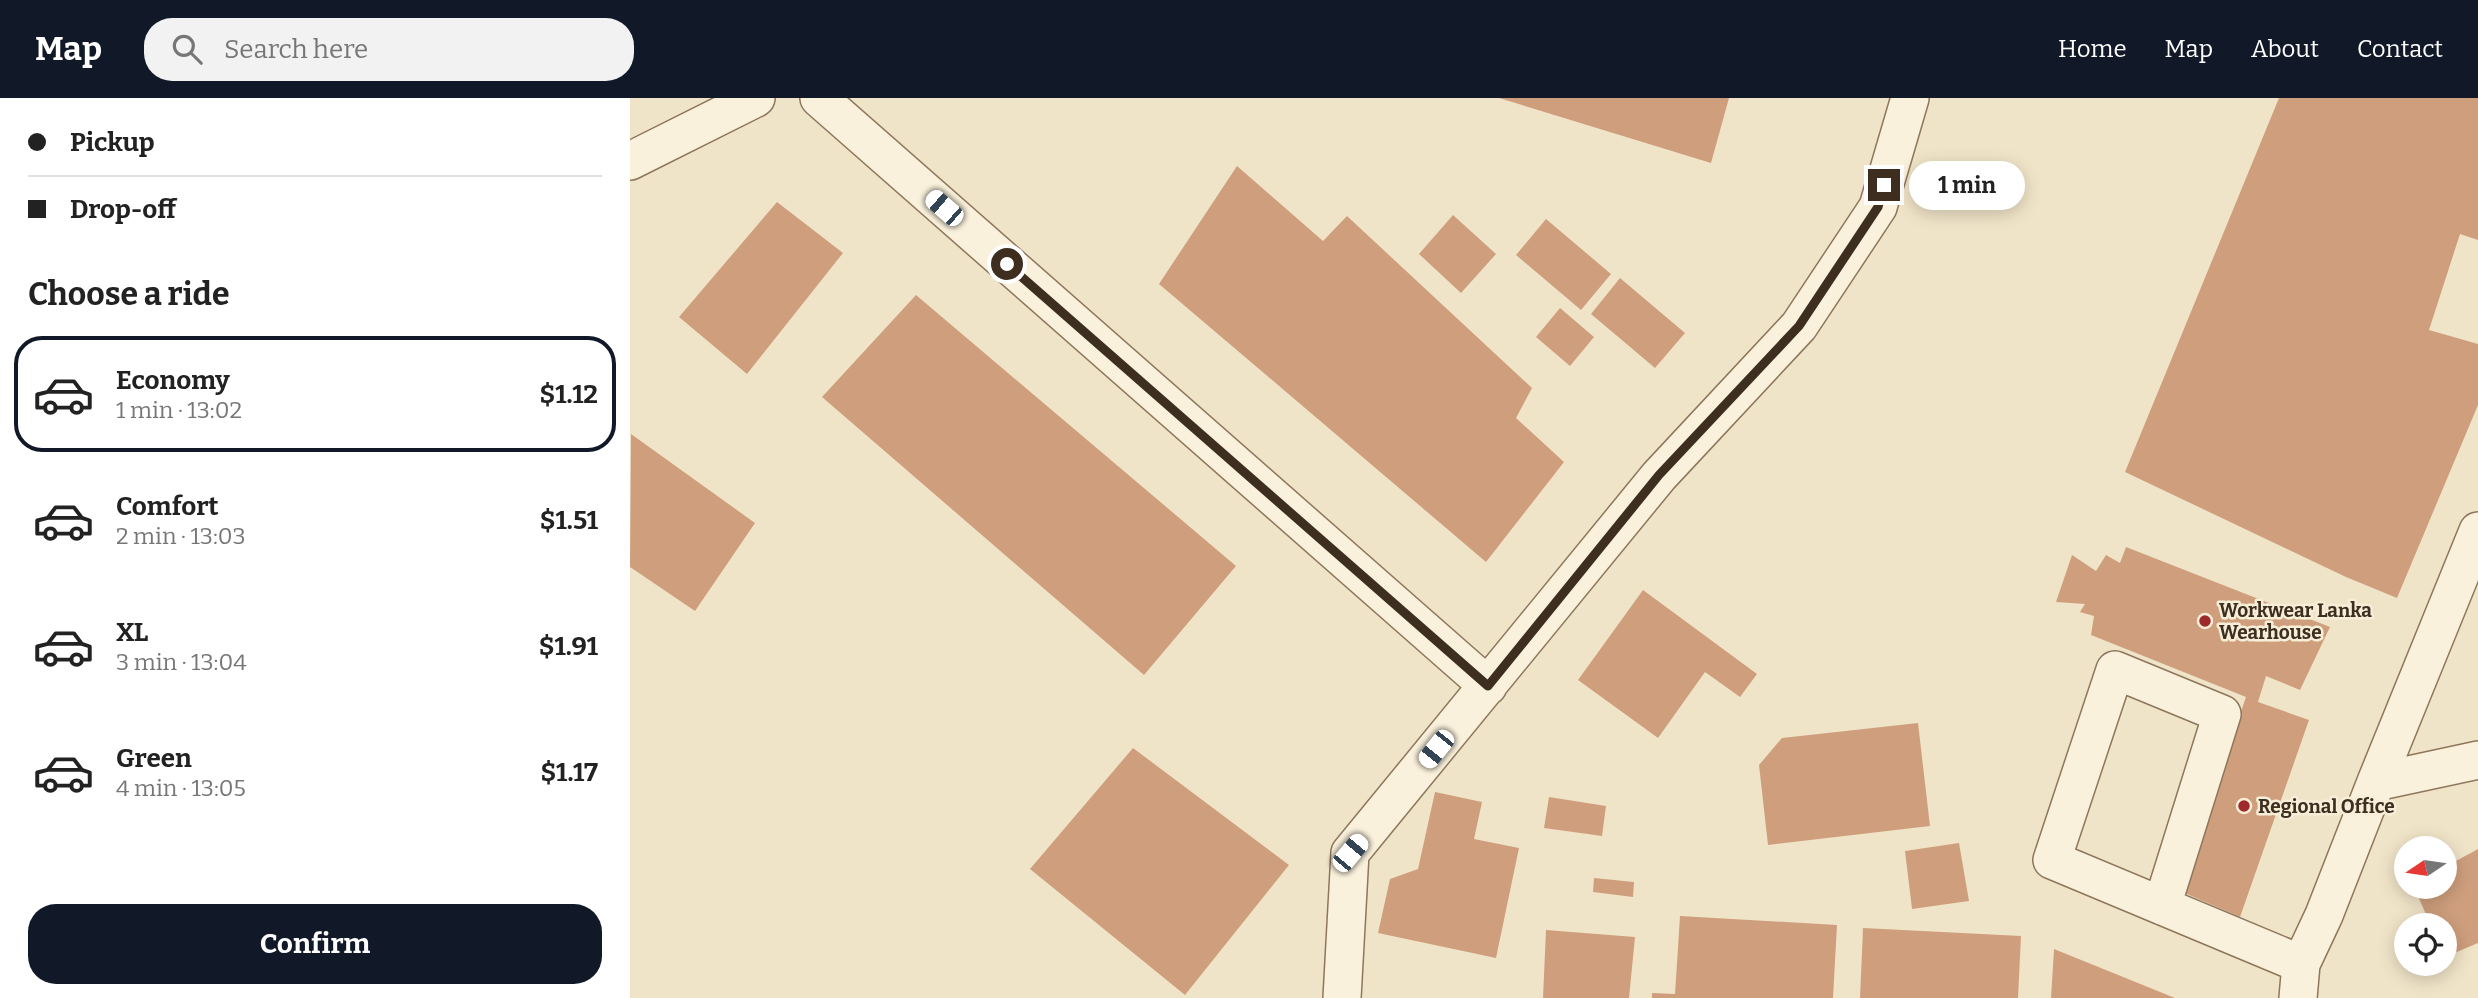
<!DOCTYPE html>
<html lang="en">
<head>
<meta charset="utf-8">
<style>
	body { margin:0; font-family:Bitter,serif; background:#f2f2f2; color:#222; height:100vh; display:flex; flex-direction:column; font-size:26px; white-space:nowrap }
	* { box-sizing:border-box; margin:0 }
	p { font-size:23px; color:#767676 }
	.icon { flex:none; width:38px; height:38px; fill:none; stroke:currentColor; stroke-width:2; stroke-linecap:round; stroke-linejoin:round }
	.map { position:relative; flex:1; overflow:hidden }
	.sheet { display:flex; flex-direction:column; background:#fff; width:630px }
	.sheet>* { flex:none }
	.banner { display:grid; align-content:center; height:154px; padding:0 28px; background:#fff }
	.needle { width:46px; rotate:257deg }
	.controls { position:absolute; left:1764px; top:738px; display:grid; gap:14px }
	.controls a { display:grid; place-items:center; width:63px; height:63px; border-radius:50%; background:#fff; box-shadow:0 4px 18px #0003; font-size:35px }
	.end { position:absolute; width:32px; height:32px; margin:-16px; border:9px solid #3d2e20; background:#fff; box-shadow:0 0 0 4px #fff }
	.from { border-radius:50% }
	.bubble { position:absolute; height:49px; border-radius:24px; background:#fff; box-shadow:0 4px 18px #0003; font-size:23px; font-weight:700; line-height:49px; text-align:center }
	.car { position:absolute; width:21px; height:42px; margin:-21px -10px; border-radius:9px; box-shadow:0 0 5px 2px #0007; background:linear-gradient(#fff 24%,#345 0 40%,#fff 0 76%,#345 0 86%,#fff 0) }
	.banner b { display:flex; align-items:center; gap:24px; height:66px; font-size:26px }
	.banner b+b { border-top:2px solid #e0e0e0 }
	.banner i { width:18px; height:18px; background:#222 }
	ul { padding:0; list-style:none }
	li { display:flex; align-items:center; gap:21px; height:116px; margin:0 14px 10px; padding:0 14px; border:4px solid transparent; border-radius:28px }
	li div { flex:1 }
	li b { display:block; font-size:26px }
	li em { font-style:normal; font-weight:700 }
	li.on { border-color:#111827 }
	li>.icon { width:63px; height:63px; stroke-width:1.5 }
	h2 { padding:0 28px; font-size:32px; line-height:84px }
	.action { display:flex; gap:14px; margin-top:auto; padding:14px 28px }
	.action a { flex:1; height:80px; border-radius:28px; background:#111827; color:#fff; font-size:28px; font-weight:700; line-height:80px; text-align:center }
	header { display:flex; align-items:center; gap:42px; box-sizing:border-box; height:98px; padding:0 35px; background:#111827; color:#fff }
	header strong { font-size:33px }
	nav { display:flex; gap:38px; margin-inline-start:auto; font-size:24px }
	.search { width:490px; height:63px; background:#f2f2f2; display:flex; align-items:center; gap:18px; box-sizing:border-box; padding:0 24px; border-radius:28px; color:#767676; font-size:26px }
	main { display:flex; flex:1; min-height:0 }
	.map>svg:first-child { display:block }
</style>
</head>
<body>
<header>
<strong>Map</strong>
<div class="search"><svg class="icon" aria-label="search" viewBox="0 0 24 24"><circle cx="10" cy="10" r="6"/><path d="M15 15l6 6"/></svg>Search here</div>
<nav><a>Home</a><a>Map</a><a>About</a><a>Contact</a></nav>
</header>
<main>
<section class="sheet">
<div class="banner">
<b><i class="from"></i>Pickup</b>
<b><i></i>Drop-off</b>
</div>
<h2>Choose a ride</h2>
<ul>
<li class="on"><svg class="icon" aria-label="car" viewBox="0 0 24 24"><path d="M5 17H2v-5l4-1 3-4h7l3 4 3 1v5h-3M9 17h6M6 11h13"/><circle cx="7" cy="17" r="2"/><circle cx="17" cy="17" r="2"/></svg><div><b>Economy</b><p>1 min · 13:02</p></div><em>$1.12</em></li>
<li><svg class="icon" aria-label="car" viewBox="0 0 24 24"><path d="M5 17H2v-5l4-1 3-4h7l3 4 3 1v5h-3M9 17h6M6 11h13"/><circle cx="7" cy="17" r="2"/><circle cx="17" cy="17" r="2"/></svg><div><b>Comfort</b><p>2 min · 13:03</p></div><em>$1.51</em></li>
<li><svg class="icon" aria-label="car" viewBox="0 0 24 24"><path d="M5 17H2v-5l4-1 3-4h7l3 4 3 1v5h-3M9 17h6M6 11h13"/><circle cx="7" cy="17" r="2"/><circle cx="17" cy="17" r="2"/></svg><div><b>XL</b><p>3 min · 13:04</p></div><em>$1.91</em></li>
<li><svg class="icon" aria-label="car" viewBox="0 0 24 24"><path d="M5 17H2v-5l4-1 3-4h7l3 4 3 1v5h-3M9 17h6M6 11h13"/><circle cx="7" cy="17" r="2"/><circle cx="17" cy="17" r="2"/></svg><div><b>Green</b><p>4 min · 13:05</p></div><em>$1.17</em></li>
</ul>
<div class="action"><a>Confirm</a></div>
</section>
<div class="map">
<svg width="1848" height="900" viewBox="0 0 1848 900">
	<rect width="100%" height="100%" fill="#f0e4c8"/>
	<path fill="#cf9f7d" d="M 869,0 L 1099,0 L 1081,65 Z
		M 1649,0 L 1848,0 L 1848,142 L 1830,136 L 1799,232 L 1848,246 L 1848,307 L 1767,500 L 1716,479 L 1495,374 Z
		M 607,68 L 693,143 L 717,118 L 902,290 L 886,320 L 934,364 L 856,464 L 529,186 Z
		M 147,104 L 213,155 L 117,276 L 49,219 Z
		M 823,117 L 866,156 L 831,195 L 789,156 Z
		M 916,121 L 981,176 L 951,212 L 886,157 Z
		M 990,180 L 1055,235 L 1025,270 L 961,216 Z
		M 286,197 L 606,468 L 514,577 L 192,299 Z
		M 930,210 L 964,239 L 940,268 L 906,239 Z
		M 1,336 L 125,425 L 65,513 L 0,469 Z
		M 1496,449 L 1700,529 L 1670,592 L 1636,578 L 1628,604 L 1679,622 L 1610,819 L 1550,793 L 1616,599 L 1461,537 L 1464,518 L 1450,514 L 1455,506 L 1426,504 L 1442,457 L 1466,473 L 1476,457 L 1490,465 Z
		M 1013,492 L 1127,576 L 1110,599 L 1075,574 L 1028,640 L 948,582 Z
		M 1288,625 L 1300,728 L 1138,747 L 1129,667 L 1152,640 Z
		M 503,650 L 659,767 L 555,897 L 400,771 Z
		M 805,694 L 852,704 L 844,741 L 889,750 L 866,860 L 748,835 L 760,781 L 788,771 Z
		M 919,699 L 976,708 L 972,738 L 914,730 Z
		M 1329,745 L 1339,803 L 1282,811 L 1275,753 Z
		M 1848,751 L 1848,845 L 1815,859 L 1815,828 L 1801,828 L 1784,789 L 1815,789 L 1815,769 Z
		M 964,780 L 1004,784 L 1003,799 L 963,794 Z
		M 1050,818 L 1207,827 L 1203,900 L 1022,900 L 1022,895 L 1045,896 Z
		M 1233,830 L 1391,838 L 1388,900 L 1230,900 Z
		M 916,832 L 1005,839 L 999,900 L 913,900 Z
		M 1424,851 L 1545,900 L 1421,900 Z"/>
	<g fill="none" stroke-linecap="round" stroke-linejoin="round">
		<g stroke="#8d765c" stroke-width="40">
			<path id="minor" d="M 189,0 L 858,588
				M 0,63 L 126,0
				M 1746,684 L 1848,433
				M 1532,808 L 1592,616 L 1485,572 L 1422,762 L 1671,866
				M 712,900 L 720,755 L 1029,378 L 1169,228 L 1248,109 L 1280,0
				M 1668,900 L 1671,866 L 1694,817 L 1746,684 L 1848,662"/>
		</g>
		<use href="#minor" stroke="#faf1dc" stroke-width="37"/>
	</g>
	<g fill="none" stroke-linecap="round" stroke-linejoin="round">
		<path stroke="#3d2e20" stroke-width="9" d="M 377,166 L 858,588 L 1029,377 L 1169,228 L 1248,109 L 1254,87"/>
	</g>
	<g fill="#9e2a2b" stroke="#f7eed8" stroke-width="2.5">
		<circle cx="1575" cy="523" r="7"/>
		<circle cx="1614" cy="708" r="7"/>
	</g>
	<g text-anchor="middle" stroke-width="5" stroke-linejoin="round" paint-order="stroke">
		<g font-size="19" font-weight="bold" fill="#3d2e20" stroke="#f7eed8" text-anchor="start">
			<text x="1589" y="519">Workwear Lanka<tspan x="1589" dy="22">Wearhouse</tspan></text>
			<text x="1628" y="715">Regional Office</text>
		</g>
	</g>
</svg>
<div class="controls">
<a><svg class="needle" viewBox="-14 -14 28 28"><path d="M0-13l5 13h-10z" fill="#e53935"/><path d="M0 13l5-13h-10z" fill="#767676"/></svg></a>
<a><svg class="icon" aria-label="locate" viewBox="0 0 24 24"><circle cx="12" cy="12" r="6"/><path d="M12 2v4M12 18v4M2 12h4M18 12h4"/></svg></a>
</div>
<i class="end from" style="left:377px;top:166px"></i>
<i class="end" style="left:1254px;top:87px"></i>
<div class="bubble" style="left:1279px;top:63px;width:116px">1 min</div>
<i class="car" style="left:314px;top:110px;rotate:311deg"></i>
<i class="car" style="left:806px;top:651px;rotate:219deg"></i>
<i class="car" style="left:720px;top:755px;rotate:40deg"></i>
</div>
</main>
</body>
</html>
